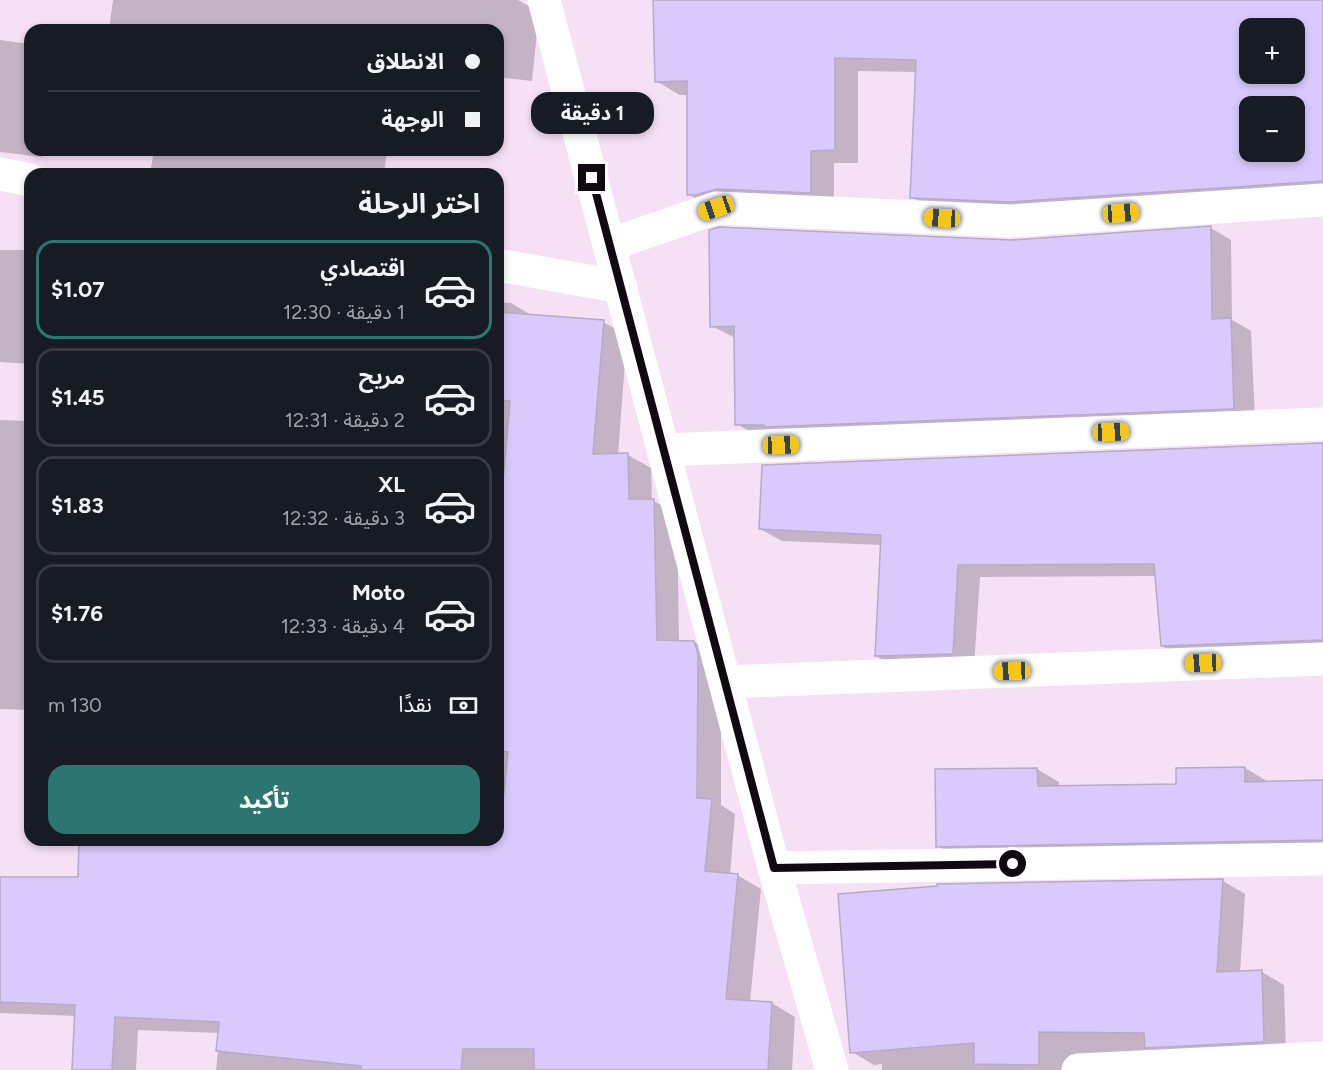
<!DOCTYPE html>
<html lang="ar">
<head>
<meta charset="utf-8">
<style>
	body { margin:0; font-family:Figtree,"Noto Sans Arabic",sans-serif; background:#20242c; color:#f1f3f6; direction:rtl; height:100vh; display:flex; flex-direction:column; font-size:22px; white-space:nowrap }
	* { box-sizing:border-box; margin:0 }
	p { font-size:20px; color:#9ea1a6 }
	.icon { flex:none; width:33px; height:33px; fill:none; stroke:currentColor; stroke-width:2; stroke-linecap:round; stroke-linejoin:round }
	.map { position:relative; flex:1; overflow:hidden; direction:ltr }
	.side { position:absolute; left:24px; top:168px; width:480px; height:678px; display:flex; flex-direction:column; background:#171b24; border-radius:18px; box-shadow:0 3px 9px #0003; direction:rtl }
	.side>* { flex:none }
	.guide { position:absolute; left:24px; top:24px; width:480px; height:132px; border-radius:18px; box-shadow:0 3px 9px #0003; direction:rtl; display:grid; align-content:center; height:132px; padding:0 24px; background:#171b24 }
	.buttons { position:absolute; left:1239px; top:18px; display:grid; gap:12px }
	.buttons a { display:grid; place-items:center; width:66px; height:66px; border-radius:12px; background:#171b24; box-shadow:0 3px 9px #0003; font-size:30px }
	.end { position:absolute; width:27px; height:27px; margin:-14px; border:8px solid #110911; background:#fff; box-shadow:0 0 0 3px #fff }
	.from { border-radius:50% }
	.bubble { position:absolute; height:42px; border-radius:18px; background:#171b24; box-shadow:0 3px 9px #0003; font-size:20px; font-weight:700; line-height:42px; text-align:center; direction:rtl }
	.car { position:absolute; width:18px; height:36px; margin:-18px -9px; border-radius:8px; box-shadow:0 0 4px 2px #0007; background:linear-gradient(#f5c518 24%,#345 0 40%,#f5c518 0 76%,#345 0 86%,#f5c518 0) }
	.guide b { display:flex; align-items:center; gap:21px; height:57px; font-size:22px }
	.guide b+b { border-top:2px solid #363941 }
	.guide i { width:15px; height:15px; background:#f1f3f6 }
	ul { padding:0; list-style:none }
	li { display:flex; align-items:center; gap:18px; height:99px; margin:0 12px 9px; padding:0 12px; border:3px solid #363941; border-radius:18px }
	li div { flex:1 }
	li b { display:block; font-size:22px }
	li em { font-style:normal; font-weight:700 }
	li.selected { border-color:#2c7570 }
	li>.icon { width:54px; height:54px; stroke-width:1.5 }
	h2 { padding:0 24px; font-size:27px; line-height:72px }
	.pay { display:flex; align-items:center; gap:15px; height:66px; padding:0 24px; font-size:22px }
	.pay p { margin-inline-start:auto }
	.action { display:flex; gap:12px; margin-top:auto; padding:12px 24px }
	.action a { flex:1; height:69px; border-radius:18px; background:#2c7570; color:#fff; font-size:24px; font-weight:700; line-height:69px; text-align:center }
	.map>svg:first-child { display:block }
</style>
</head>
<body>
<div class="map">
<svg width="1323" height="1070" viewBox="0 0 1323 1070">
	<rect width="100%" height="100%" fill="#f6e0f6"/>
	<path fill="#0003" fill-rule="evenodd" d="M 113,0 L 518,0 L 539,12 L 532,81 L 498,77 L 498,30 L 109,30 Z
		M 655,0 L 1323,0 L 1323,195 L 935,210 L 911,197 L 917,72 L 858,71 L 858,163 L 834,163 L 834,206 L 712,208 L 688,194 L 688,95 L 680,95 L 656,81 ZM 1250,28 L 1294,28 L 1294,74 L 1250,74 ZM 1250,106 L 1294,106 L 1294,152 L 1250,152 Z
		M 0,40 L 30,44 L 30,150 L 43,150 L 42,157 L 0,152 Z
		M 154,150 L 387,150 L 384,174 L 150,174 Z
		M 1211,228 L 1231,240 L 1232,320 L 1251,331 L 1255,420 L 758,436 L 737,424 L 735,338 L 712,326 L 1009,241 Z
		M 0,250 L 30,250 L 30,364 L 0,362 Z
		M 498,302 L 511,303 L 533,316 L 603,322 L 627,335 L 618,455 L 628,455 L 651,468 L 652,500 L 677,514 L 679,642 L 694,642 L 718,656 L 721,669 L 721,805 L 735,814 L 730,875 L 737,875 L 761,889 L 750,1002 L 772,1003 L 795,1017 L 792,1070 L 216,1070 L 220,1033 L 138,1030 L 136,1070 L 73,1070 L 76,1016 L 0,1013 L 0,879 L 79,879 L 81,840 L 498,840 Z
		M 0,420 L 30,421 L 30,710 L 0,709 Z
		M 1323,444 L 1323,653 L 1184,658 L 1162,646 L 1156,576 L 980,577 L 974,666 L 898,668 L 876,656 L 882,545 L 782,541 L 760,529 Z
		M 1245,768 L 1267,781 L 1267,783 L 1323,782 L 1323,853 L 960,859 L 938,846 L 1037,769 L 1059,782 L 1059,787 L 1178,785 Z
		M 1223,881 L 1245,894 L 1240,973 L 1262,972 L 1284,985 L 1286,1054 L 1087,1070 L 882,1070 L 882,1064 L 874,1065 L 852,1052 Z"/>
	<path fill="#d9c9fd" stroke="#b3acc6" stroke-width="1.5" fill-rule="evenodd" d="M 653,0 L 1323,0 L 1323,181 L 1010,202 L 910,198 L 916,60 L 835,58 L 835,150 L 811,151 L 811,193 L 717,189 L 696,195 L 687,195 L 687,81 L 655,82 ZM 1250,28 L 1294,28 L 1294,74 L 1250,74 ZM 1250,106 L 1294,106 L 1294,152 L 1250,152 Z
		M 1211,226 L 1212,319 L 1231,318 L 1234,409 L 764,427 L 764,425 L 735,425 L 734,326 L 710,327 L 709,230 L 719,227 L 1011,240 Z
		M 498,312 L 604,320 L 593,454 L 628,453 L 629,499 L 654,499 L 657,640 L 694,641 L 698,654 L 697,798 L 712,799 L 705,871 L 738,874 L 726,999 L 772,1002 L 768,1070 L 534,1070 L 534,1049 L 463,1049 L 461,1070 L 361,1070 L 361,1066 L 216,1051 L 219,1022 L 115,1017 L 112,1070 L 72,1070 L 75,1005 L 0,1002 L 0,877 L 78,877 L 79,840 L 499,840 L 508,752 L 498,751 L 498,492 L 502,492 L 510,401 L 498,400 Z
		M 1323,443 L 1323,640 L 1161,646 L 1154,564 L 958,565 L 953,654 L 875,656 L 881,535 L 759,529 L 762,465 Z
		M 1245,767 L 1245,782 L 1323,780 L 1323,840 L 936,847 L 935,769 L 1037,768 L 1038,786 L 1176,784 L 1176,768 Z
		M 1223,879 L 1217,972 L 1262,970 L 1264,1042 L 1145,1048 L 1144,1033 L 1039,1032 L 1039,1065 L 974,1064 L 974,1043 L 850,1053 L 838,894 L 937,886 L 937,884 Z"/>
	<g fill="none" stroke-linecap="round" stroke-linejoin="round">
		<path stroke="#fff" stroke-width="33" d="M 544,0 L 774,868 L 832,1070
			M 0,174 L 30,180
			M 609,245 L 716,208 L 1010,221 L 1323,200
			M 498,265 L 621,287
			M 663,450 L 1323,424
			M 725,682 L 1323,659
			M 774,868 L 1323,859
			M 1078,1070 L 1323,1058"/>
	</g>
	<g fill="none" stroke-linecap="round" stroke-linejoin="round">
		<path stroke="#110911" stroke-width="8" d="M 592,178 L 774,868 L 1013,864"/>
	</g>
</svg>
<div class="buttons">
<a>+</a>
<a>−</a>
</div>
<i class="end from" style="left:1013px;top:864px"></i>
<i class="end" style="left:592px;top:178px"></i>
<div class="bubble" style="left:531px;top:92px;width:123px">1 دقيقة</div>
<i class="car" style="left:716px;top:208px;rotate:251deg"></i>
<i class="car" style="left:1121px;top:213px;rotate:86deg"></i>
<i class="car" style="left:942px;top:218px;rotate:273deg"></i>
<i class="car" style="left:1111px;top:432px;rotate:88deg"></i>
<i class="car" style="left:781px;top:445px;rotate:88deg"></i>
<i class="car" style="left:1203px;top:663px;rotate:268deg"></i>
<i class="car" style="left:1012px;top:671px;rotate:268deg"></i>
<div class="guide">
<b><i class="from"></i>الانطلاق</b>
<b><i></i>الوجهة</b>
</div>
<section class="side">
<h2>اختر الرحلة</h2>
<ul>
<li class="selected"><svg class="icon" aria-label="car" viewBox="0 0 24 24"><path d="M5 17H2v-5l4-1 3-4h7l3 4 3 1v5h-3M9 17h6M6 11h13"/><circle cx="7" cy="17" r="2"/><circle cx="17" cy="17" r="2"/></svg><div><b>اقتصادي</b><p>1 دقيقة · 12:30</p></div><em>$1.07</em></li>
<li><svg class="icon" aria-label="car" viewBox="0 0 24 24"><path d="M5 17H2v-5l4-1 3-4h7l3 4 3 1v5h-3M9 17h6M6 11h13"/><circle cx="7" cy="17" r="2"/><circle cx="17" cy="17" r="2"/></svg><div><b>مريح</b><p>2 دقيقة · 12:31</p></div><em>$1.45</em></li>
<li><svg class="icon" aria-label="car" viewBox="0 0 24 24"><path d="M5 17H2v-5l4-1 3-4h7l3 4 3 1v5h-3M9 17h6M6 11h13"/><circle cx="7" cy="17" r="2"/><circle cx="17" cy="17" r="2"/></svg><div><b>XL</b><p>3 دقيقة · 12:32</p></div><em>$1.83</em></li>
<li><svg class="icon" aria-label="car" viewBox="0 0 24 24"><path d="M5 17H2v-5l4-1 3-4h7l3 4 3 1v5h-3M9 17h6M6 11h13"/><circle cx="7" cy="17" r="2"/><circle cx="17" cy="17" r="2"/></svg><div><b>Moto</b><p>4 دقيقة · 12:33</p></div><em>$1.76</em></li>
</ul>
<div class="pay"><svg class="icon" aria-label="cash" viewBox="0 0 24 24"><path d="M3 7h18v10H3z"/><circle cx="12" cy="12" r="2"/></svg>نقدًا<p>130 m</p></div>
<div class="action"><a>تأكيد</a></div>
</section>
</div>
</body>
</html>
